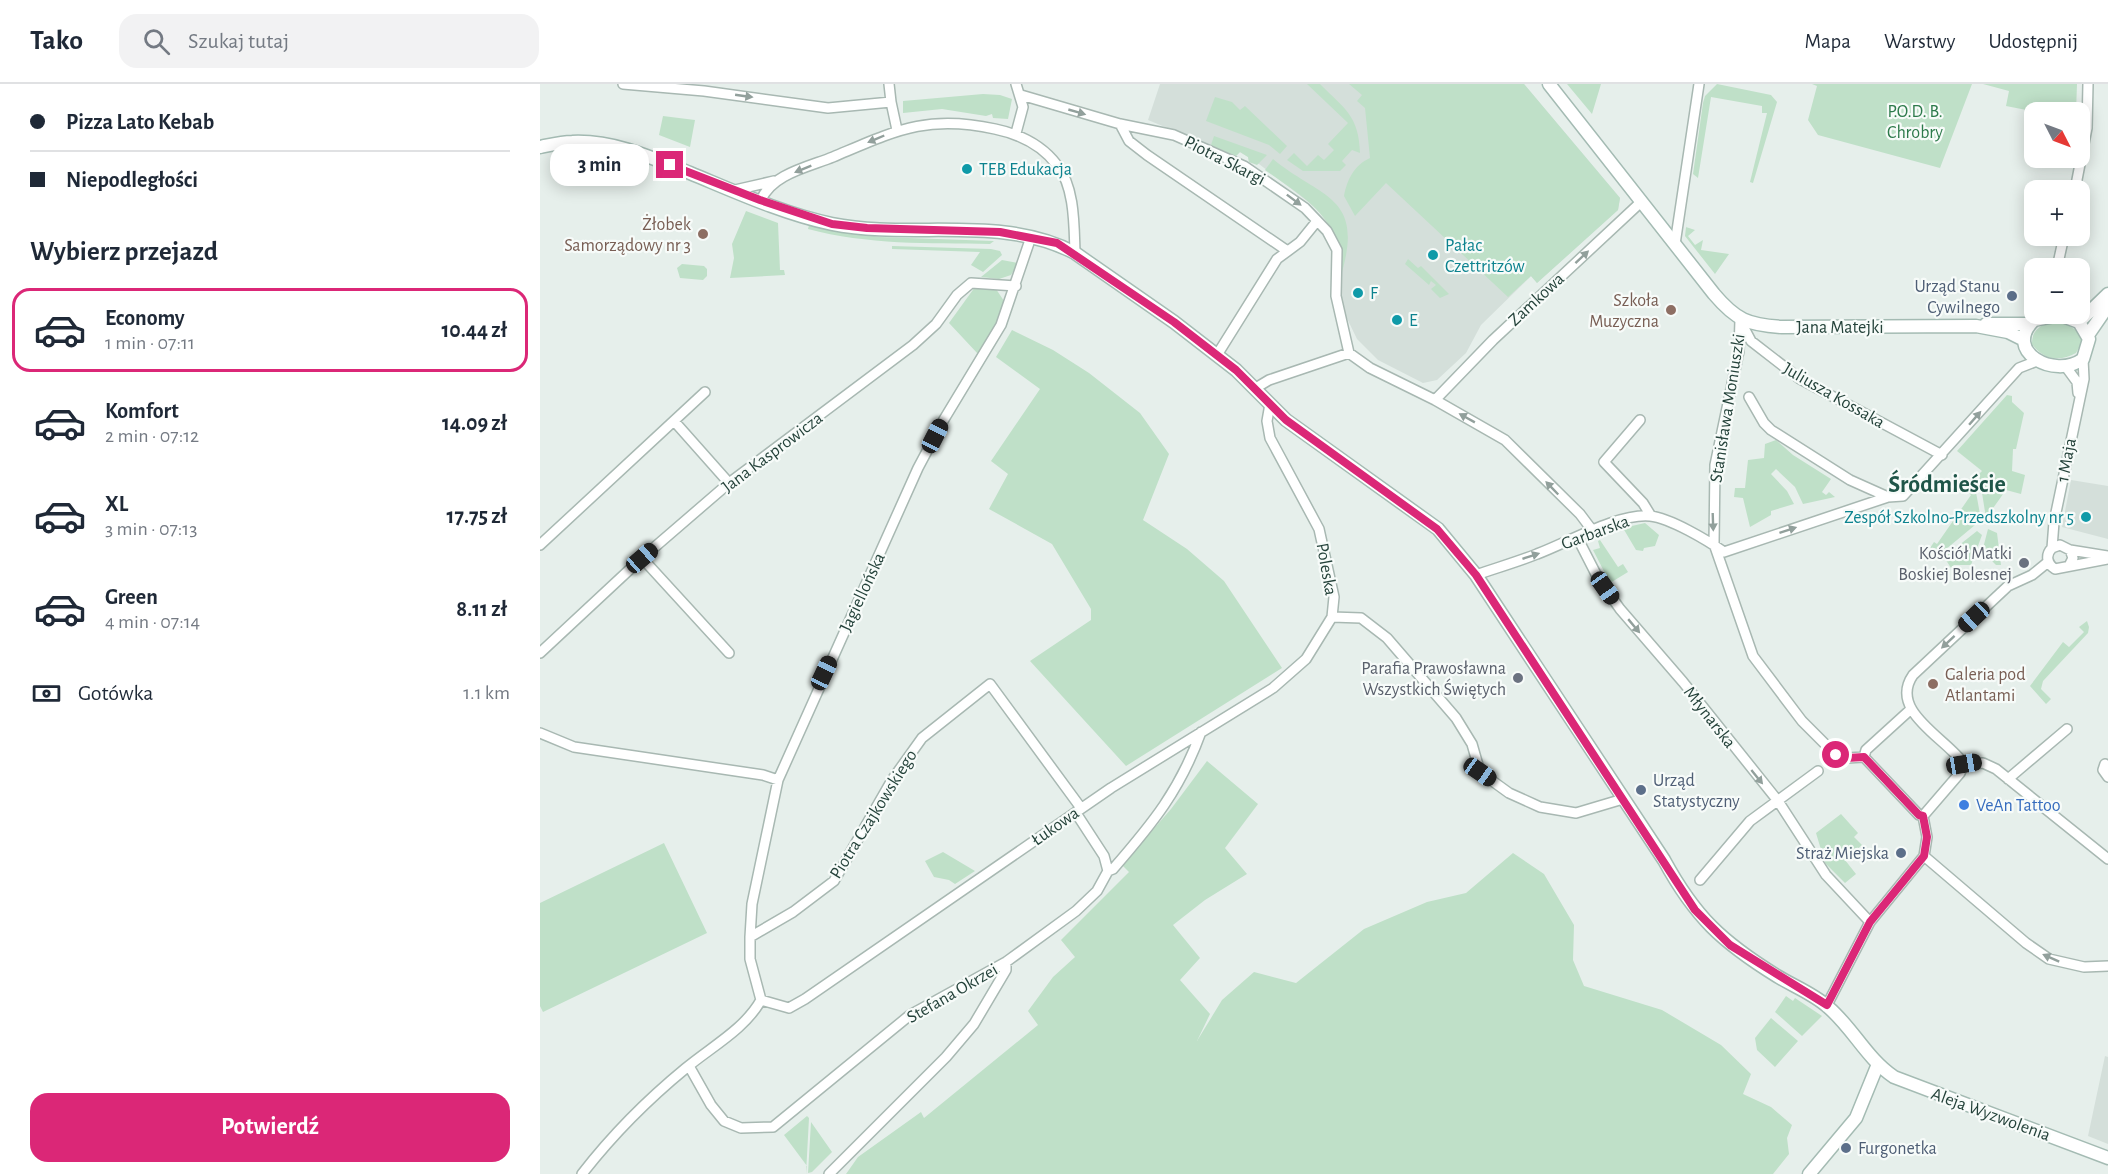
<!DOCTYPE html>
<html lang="pl">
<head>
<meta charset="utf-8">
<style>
	body { margin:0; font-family:"Alegreya Sans",sans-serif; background:#f2f2f3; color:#1f2937; height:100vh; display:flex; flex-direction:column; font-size:22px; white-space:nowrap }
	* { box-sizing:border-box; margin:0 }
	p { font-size:20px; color:#747a83 }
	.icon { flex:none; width:33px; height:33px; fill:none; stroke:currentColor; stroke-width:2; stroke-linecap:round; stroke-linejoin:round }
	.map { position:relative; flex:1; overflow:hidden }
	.sheet { display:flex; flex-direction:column; background:#fff; width:540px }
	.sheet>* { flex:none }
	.guide { display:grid; align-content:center; height:132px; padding:0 30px; background:#fff }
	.needle { width:39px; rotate:132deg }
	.fabs { position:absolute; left:1484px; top:18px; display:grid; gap:12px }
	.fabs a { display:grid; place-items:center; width:66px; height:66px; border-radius:12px; background:#fff; box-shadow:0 3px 15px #0003; font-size:30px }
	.end { position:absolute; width:27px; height:27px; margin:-14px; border:8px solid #db2777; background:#fff; box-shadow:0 0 0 3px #fff }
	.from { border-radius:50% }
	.bubble { position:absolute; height:42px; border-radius:18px; background:#fff; box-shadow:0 3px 15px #0003; font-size:20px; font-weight:700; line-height:42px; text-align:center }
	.car { position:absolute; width:18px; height:36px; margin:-18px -9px; border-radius:8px; box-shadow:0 0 4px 2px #0007; background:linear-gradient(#222 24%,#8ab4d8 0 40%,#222 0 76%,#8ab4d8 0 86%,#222 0) }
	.guide b { display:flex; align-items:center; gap:21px; height:57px; font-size:22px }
	.guide b+b { border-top:2px solid #e0e1e3 }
	.guide i { width:15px; height:15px; background:#1f2937 }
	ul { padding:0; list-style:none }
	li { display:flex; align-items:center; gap:18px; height:84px; margin:0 12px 9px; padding:0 18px; border:3px solid transparent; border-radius:18px }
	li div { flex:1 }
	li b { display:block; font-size:22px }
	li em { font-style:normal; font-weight:700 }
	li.on { border-color:#db2777 }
	li>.icon { width:54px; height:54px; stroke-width:1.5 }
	h2 { padding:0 30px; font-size:27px; line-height:72px }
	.pay { display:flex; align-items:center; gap:15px; height:66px; padding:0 30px; font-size:22px }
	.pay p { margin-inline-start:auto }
	.action { display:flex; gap:12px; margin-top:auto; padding:12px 30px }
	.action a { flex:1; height:69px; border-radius:18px; background:#db2777; color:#fff; font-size:24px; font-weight:700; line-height:69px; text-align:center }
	header { display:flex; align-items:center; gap:36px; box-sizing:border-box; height:84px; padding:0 30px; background:#fff; border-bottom:2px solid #e0e1e3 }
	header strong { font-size:28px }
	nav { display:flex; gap:33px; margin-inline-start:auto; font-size:21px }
	.search { width:420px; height:54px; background:#f2f2f3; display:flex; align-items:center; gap:15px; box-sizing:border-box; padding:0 21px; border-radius:18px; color:#747a83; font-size:22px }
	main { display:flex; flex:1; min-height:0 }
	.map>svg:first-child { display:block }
</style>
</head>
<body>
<header>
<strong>Tako</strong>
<div class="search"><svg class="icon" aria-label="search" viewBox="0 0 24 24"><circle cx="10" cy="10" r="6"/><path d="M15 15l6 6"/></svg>Szukaj tutaj</div>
<nav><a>Mapa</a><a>Warstwy</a><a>Udostępnij</a></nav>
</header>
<main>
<section class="sheet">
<div class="guide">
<b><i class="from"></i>Pizza Lato Kebab</b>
<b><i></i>Niepodległości</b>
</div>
<h2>Wybierz przejazd</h2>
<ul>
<li class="on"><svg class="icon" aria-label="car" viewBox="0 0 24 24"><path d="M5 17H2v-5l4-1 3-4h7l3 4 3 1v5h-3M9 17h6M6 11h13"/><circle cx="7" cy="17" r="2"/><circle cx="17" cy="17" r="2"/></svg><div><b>Economy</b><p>1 min · 07:11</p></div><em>10.44 zł</em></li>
<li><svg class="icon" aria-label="car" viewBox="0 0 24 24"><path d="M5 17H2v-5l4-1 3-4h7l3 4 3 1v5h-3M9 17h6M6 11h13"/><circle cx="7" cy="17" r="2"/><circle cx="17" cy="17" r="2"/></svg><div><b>Komfort</b><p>2 min · 07:12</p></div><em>14.09 zł</em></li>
<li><svg class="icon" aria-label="car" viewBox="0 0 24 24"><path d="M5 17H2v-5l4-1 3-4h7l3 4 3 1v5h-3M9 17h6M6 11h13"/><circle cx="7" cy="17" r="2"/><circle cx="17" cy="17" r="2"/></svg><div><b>XL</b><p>3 min · 07:13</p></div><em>17.75 zł</em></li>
<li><svg class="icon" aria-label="car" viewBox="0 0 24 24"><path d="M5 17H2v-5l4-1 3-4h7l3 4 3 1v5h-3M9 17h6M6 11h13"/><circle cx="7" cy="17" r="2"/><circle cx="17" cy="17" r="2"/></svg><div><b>Green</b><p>4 min · 07:14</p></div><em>8.11 zł</em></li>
</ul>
<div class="pay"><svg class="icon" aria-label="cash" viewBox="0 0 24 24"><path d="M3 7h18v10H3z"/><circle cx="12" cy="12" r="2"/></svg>Gotówka<p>1.1 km</p></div>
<div class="action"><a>Potwierdź</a></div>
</section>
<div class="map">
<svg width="1568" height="1090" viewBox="0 0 1568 1090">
	<rect width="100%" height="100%" fill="#e6efeb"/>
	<path fill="#d4dfda" d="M 620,0 L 984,0 L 1080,114 L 1078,126 L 997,199 L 991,192 L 941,241 L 926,269 L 897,296 L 883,299 L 838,276 L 817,255 L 801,222 L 801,166 L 792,144 L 780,127 L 719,80 L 709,78 L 708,73 L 700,68 L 696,72 L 608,36 Z
		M 1531,396 L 1568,402 L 1568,455 L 1522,443 Z
		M 1565,972 L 1568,973 L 1568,1060 L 1548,1052 Z"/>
	<path fill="#bfe0c8" d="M 767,0 L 780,0 C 805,25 819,32 820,69 L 812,66 L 802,77 L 806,81 L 800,87 L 763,87 L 747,76 L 754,69 L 767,82 L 778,71 L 784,76 L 794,66 L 788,60 L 808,39 Z
		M 809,0 L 984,0 L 1080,114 L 1078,126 L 997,199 L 991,192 L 968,213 L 846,99 L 815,132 L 804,112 C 807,96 814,81 830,74 L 825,24 L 817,17 L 822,11 Z
		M 1027,0 L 1061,0 L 1052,30 Z
		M 1177,0 L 1231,11 L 1237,18 L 1213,99 L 1210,98 L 1227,29 L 1222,29 L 1222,22 L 1171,13 L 1158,94 L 1153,90 L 1163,19 L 1165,12 Z
		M 1272,0 L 1432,0 L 1400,84 L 1278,51 L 1268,36 L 1277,2 Z
		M 1443,0 L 1537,0 L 1536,28 L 1496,28 L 1466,22 L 1469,7 Z
		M 443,10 L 460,11 L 472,15 L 468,35 L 453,34 L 452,30 L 446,32 L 402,25 L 363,29 L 363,17 Z
		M 675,13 L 692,18 L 700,26 L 705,22 L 747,62 L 740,70 L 729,61 L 666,37 Z
		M 123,32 L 155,36 L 150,63 L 119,51 Z
		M 674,52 L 727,71 L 717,81 L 709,78 L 708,73 L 700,68 L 696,72 L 671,61 Z
		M 733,75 C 780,114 824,111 802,188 C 799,132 767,116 725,86 Z
		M 1150,110 L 1146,143 L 1155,146 L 1148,152 L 1155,161 L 1163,156 L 1161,166 L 1189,170 L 1175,190 L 1145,152 Z
		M 206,127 L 238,139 L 240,186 L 244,186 L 245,191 L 190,194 L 194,174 L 192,160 Z
		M 269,141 L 340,153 L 454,157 L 450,160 C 389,159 327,161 268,145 Z
		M 352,162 L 451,165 L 460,167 L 462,171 L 443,188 L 431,181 L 440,168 L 352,165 Z
		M 868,175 L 878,184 L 881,182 L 909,210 L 900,214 L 891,205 L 896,201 L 891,197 L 889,201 L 865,180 Z
		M 462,176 L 478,179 L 471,191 L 459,195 L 441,193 Z
		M 142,180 L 164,182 L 167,185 L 167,192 L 163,196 L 140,194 L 137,184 Z
		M 435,203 L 456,205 L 464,217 L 456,241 L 438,270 L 409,239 Z
		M 1513,238 C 1527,239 1539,244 1542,258 L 1536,269 C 1520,278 1503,276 1492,260 C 1492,246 1500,241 1513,238 Z
		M 472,246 L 513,266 L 549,289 L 600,329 L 629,370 L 603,436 L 647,465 L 684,497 L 742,584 L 586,682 L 490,577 L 551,536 L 551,525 L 512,460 L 449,425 L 468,390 L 451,377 L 500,305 L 456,273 Z
		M 1467,311 L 1472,312 L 1472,318 L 1484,329 L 1476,365 L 1473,365 L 1472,387 L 1485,391 L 1481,410 L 1466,406 L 1446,434 L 1439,390 L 1442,387 L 1417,367 Z
		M 1236,356 L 1253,371 L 1291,395 L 1282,408 L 1286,411 L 1289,408 L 1295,413 L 1263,420 L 1255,403 L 1236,385 L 1231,390 L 1247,407 L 1254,420 L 1231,427 L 1231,431 L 1210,443 L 1203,414 L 1194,413 L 1195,404 L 1205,404 L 1208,376 L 1224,374 L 1225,360 Z
		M 1434,397 L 1441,436 L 1405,466 L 1390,464 L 1394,458 L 1397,460 L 1431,411 L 1426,407 Z
		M 1105,439 L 1119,451 L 1115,462 L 1104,464 L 1103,467 L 1096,466 L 1083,444 Z
		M 1448,445 L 1457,449 L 1461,481 L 1456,481 L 1448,473 L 1441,472 Z
		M 1437,447 L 1442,451 L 1431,481 L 1414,481 L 1411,484 L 1404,473 Z
		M 1060,456 L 1078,483 L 1083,480 L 1088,488 L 1070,499 L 1053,466 L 1060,464 L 1058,457 Z
		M 1547,537 L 1549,543 L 1548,549 L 1503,597 L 1501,605 L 1511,615 L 1506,620 L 1490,602 L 1523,558 L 1529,563 L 1544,548 L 1539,543 Z
		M 667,677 L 718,720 L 685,764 L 707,790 L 665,816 L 633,841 L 660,874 L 640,896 L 670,930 L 657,957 L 682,916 L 714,888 L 756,899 L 824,845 L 887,818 L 926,809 L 973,769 L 1004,790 L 1034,841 L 1033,876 L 1044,902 L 1122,926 L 1181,961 L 1211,990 L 1203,1010 L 1231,1023 L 1252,1041 L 1247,1054 L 1249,1070 L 1233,1090 L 306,1090 L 318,1073 L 381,1028 L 384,1034 L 498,941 L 488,927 L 513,893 L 535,873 L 521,856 L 589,788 L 582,781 L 631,725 Z
		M 1301,730 L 1318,749 L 1314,753 L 1322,761 L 1305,776 L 1316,790 L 1305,799 L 1285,779 L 1276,749 Z
		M 124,759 L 167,849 L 3,928 L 0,922 L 0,819 Z
		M 403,768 L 435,787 L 415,800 L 409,796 L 394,793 L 385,777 Z
		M 1246,912 L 1253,917 L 1255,914 L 1282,932 L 1262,952 L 1235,928 Z
		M 1231,934 L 1258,957 L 1235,983 L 1217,966 L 1215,954 Z
		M 267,1032 L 269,1034 L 266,1090 L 267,1082 L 244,1051 Z
		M 271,1038 L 292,1068 L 272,1088 L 268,1089 Z"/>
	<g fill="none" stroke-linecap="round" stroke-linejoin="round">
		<g stroke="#a8b8b2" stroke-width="12">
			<path id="street" d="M 83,0 L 164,7 L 288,24 L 351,18 L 357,46
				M 349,0 L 351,18
				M 476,0 L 483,23 L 476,49
				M 481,11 L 580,40 L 634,51 L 704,82 L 765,124 L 787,147 L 797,166 L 796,212 L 809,269
				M 580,40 L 589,57 L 607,71 L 746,166
				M 195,106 L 234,97
				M 1535,106 L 1547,44 L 1548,0
				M 221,116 C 232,90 268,83 293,73 C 355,47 386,30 455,45 C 479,50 502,61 517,81 C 535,103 534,142 535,169
				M 1135,160 L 1159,0
				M 1517,184 L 1524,152
				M 1200,236 L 1199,267 L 1175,381 L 1174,460 L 1213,572 L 1262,637 L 1296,671 L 1307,674 L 1324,673
				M 1202,240 L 1211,257 L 1260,295 L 1402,371
				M 677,271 L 737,175 L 760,158 L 777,137
				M 1526,283 L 1537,298 L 1538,309
				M 714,305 L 729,296 L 809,269 L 830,284 L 895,316 L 965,356 L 1040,430 L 1052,446
				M 1209,313 L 1224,339 L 1231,346 L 1310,396 L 1348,413
				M 895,316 L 953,256 L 1101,118
				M 1100,336 L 1064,378 L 1103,419 L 1111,432
				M 134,337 L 189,399
				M 1037,453 L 1058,494 L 1080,525 L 1143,598 L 1238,717 L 1286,791 L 1330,838
				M 0,461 L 165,308
				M 1512,464 L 1514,438 L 1544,295 L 1543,275
				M 1530,466 L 1568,472
				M 102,474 L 189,569
				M 1529,482 L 1533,474 L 1530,466 L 1520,461 L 1512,464 C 1505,471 1507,480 1515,485 L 1568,475
				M 936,491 C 956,484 977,478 997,470 C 1027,459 1078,429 1110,432 C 1130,434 1167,456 1184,468 L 1348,413 L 1363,412 L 1479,284 L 1497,277
				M 792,533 L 821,534 L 847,554 L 916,634 L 932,660 L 940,688 L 969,709 L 1000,723 L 1036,729 L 1083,715
				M 0,569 L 102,474 L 189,399 L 373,261 L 396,240 L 417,211 L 431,199 L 476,202
				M 0,649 L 34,663 L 223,691 L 238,696
				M 1324,673 L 1379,731 L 1383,732
				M 1324,673 L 1326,666 L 1370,626
				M 1424,680 C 1406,654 1348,627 1373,591 L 1468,502 L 1492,491 L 1508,478
				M 1424,680 L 1443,679 L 1456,685 L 1568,775
				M 1565,680 L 1563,686 L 1568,693
				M 1468,695 L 1527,645
				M 1383,732 L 1420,689 L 1424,680
				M 1384,772 L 1486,859 L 1509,875 L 1544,883 L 1568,882
				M 568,787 L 573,785 C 613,739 640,706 661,648
				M 1160,796 L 1210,737 L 1278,687
				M 210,853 L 253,828 L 294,797 L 352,696 L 382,654 L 450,600 L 541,724
				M 221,916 L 249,924 L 265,915 L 571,704 L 733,604 L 766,575 L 792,533 L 794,513 L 779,445 L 730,354 L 727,337 L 730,320
				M 221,916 L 210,875 L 210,853 L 212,820 L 238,696 L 378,384 L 403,337 L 461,241 L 491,153
				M 1287,921 L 1330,838 L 1384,772 L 1387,753 L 1383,732
				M 149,982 L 171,1021 L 184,1037 L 201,1044 L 233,1043 L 370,931 L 466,878 L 536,827 L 557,807 L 568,787 L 564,772 L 536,729
				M 42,1090 C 73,1050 107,1016 146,984 C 171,963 205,945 221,916
				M 289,1090 L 406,973 L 434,940 L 466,886 L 466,878"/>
		</g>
		<g stroke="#a4bbb3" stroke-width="15">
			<path id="secondary" d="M 1009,0 L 1174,210 C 1196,236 1208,241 1242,243 L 1436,242 L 1468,248 L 1484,256
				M 0,63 C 10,61 21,58 32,58 C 73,56 113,74 150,89 C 196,108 244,130 292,140 C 371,156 462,130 535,169 L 634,238 L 696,286 L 746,336 L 898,445 L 936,491 L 1124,776 C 1155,833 1182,858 1237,892 C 1253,902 1274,910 1288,923 C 1313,944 1326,974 1354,993 L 1568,1074
				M 1520,231 L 1539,238 L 1549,255 L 1543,275 C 1514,296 1462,267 1494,236 Z
				M 1539,238 L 1568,210
				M 1446,240 L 1490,240
				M 1548,251 L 1568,222
				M 1269,1090 L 1316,1034 L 1338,980"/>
		</g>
		<use href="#street" stroke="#fff" stroke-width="9"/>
		<use href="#secondary" stroke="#fff" stroke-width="12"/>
	</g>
	<defs><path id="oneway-solid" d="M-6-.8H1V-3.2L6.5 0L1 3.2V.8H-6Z" transform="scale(1.5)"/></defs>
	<g fill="#92a09c">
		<use href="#oneway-solid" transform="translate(204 12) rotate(8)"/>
		<use href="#oneway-solid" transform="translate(537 28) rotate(16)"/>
		<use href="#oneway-solid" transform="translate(336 55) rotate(157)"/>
		<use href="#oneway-solid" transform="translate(263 85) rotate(158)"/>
		<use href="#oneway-solid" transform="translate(754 116) rotate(37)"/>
		<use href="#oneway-solid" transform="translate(1042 173) rotate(-43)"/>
		<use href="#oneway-solid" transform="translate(927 334) rotate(-151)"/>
		<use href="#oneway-solid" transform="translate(1435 334) rotate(-49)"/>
		<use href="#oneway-solid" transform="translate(1012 404) rotate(-134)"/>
		<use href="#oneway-solid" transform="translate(1173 438) rotate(88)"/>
		<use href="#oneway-solid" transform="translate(1248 446) rotate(-18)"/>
		<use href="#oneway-solid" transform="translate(991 472) rotate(-18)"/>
		<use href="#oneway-solid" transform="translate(1094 542) rotate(50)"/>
		<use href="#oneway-solid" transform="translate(1408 558) rotate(137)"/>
		<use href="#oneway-solid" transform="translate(1217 693) rotate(51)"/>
		<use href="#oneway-solid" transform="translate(1511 874) rotate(-156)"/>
	</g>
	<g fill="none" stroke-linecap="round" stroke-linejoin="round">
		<path stroke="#db2777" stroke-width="8" d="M 130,81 L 220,116 L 292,140 L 327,144 L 460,148 L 517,159 L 634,238 L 696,286 L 746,336 L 897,445 L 936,491 L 1155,826 L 1190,861 L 1287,921 L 1330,838 L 1384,772 L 1387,753 L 1383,732 L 1379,731 L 1324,673 L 1307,674 L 1296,671"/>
	</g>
	<g fill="#0f9aa8" stroke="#f7fbf9" stroke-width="2">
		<circle cx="427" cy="85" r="6"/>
		<circle cx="893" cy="171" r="6"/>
		<circle cx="818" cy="209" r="6"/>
		<circle cx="857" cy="236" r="6"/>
		<circle cx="1546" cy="433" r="6"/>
	</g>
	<g fill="#8d6e63" stroke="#f7fbf9" stroke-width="2">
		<circle cx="163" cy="150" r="6"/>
		<circle cx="1131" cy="226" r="6"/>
		<circle cx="1393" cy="600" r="6"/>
	</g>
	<g fill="#5c6f8a" stroke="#f7fbf9" stroke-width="2">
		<circle cx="1472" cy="212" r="6"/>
		<circle cx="1101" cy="706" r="6"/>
		<circle cx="1361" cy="769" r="6"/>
		<circle cx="1306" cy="1064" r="6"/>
	</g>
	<g fill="#6b7280" stroke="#f7fbf9" stroke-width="2">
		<circle cx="1484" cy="479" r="6"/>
		<circle cx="978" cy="594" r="6"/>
	</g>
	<circle fill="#3f7fe0" stroke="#f7fbf9" stroke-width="2" cx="1424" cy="721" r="6"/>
	<g text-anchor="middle" stroke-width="4.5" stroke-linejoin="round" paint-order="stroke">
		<g font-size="18" fill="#2d7a4b" stroke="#f7fbf9">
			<text x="1375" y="33">P.O.D. B.<tspan x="1375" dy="21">Chrobry</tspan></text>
		</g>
		<g font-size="18" fill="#24423a" stroke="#f7fbf9">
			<text transform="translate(685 76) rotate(27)" y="6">Piotra Skargi</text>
			<text transform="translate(996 215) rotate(-43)" y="6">Zamkowa</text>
			<text x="1300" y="249">Jana Matejki</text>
			<text transform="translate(1294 311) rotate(30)" y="6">Juliusza Kossaka</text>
			<text transform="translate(1187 324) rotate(-81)" y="6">Stanisława Moniuszki</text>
			<text transform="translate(232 368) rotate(-37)" y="6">Jana Kasprowicza</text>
			<text transform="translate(1526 376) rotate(-79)" y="6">1 Maja</text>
			<text transform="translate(1055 448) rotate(-20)" y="6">Garbarska</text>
			<text transform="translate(787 485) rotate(80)" y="6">Poleska</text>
			<text transform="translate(322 508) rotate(-65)" y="6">Jagiellońska</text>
			<text transform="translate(1170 633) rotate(52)" y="6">Młynarska</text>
			<text transform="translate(333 730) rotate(-58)" y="6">Piotra Czajkowskiego</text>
			<text transform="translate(515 742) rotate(-35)" y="6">Łukowa</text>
			<text transform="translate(412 909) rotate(-30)" y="6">Stefana Okrzei</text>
			<text transform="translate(1451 1030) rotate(20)" y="6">Aleja Wyzwolenia</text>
		</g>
		<g font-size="18" fill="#0d838f" stroke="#f7fbf9" text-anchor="start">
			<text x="439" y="91">TEB Edukacja</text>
			<text x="905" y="167">Pałac<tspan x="905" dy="21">Czettritzów</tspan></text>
			<text x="830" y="215">F</text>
			<text x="869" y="242">E</text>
			<text x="1534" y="439" text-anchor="end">Zespół Szkolno-Przedszkolny nr 5</text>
		</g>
		<g font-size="18" fill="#785e54" stroke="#f7fbf9" text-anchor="end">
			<text x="151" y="146">Żłobek<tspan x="151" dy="21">Samorządowy nr 3</tspan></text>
			<text x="1119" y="222">Szkoła<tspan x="1119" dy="21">Muzyczna</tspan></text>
			<text x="1405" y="596" text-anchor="start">Galeria pod<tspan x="1405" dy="21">Atlantami</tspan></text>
		</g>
		<g font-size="18" fill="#4e5e75" stroke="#f7fbf9" text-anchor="end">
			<text x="1460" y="208">Urząd Stanu<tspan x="1460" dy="21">Cywilnego</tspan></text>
			<text x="1113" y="702" text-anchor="start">Urząd<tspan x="1113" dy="21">Statystyczny</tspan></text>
			<text x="1349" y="775">Straż Miejska</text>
			<text x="1318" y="1070" text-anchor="start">Furgonetka</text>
		</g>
		<g font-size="18" fill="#5b616d" stroke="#f7fbf9" text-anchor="end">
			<text x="1472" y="475">Kościół Matki<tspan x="1472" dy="21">Boskiej Bolesnej</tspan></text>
			<text x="966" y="590">Parafia Prawosławna<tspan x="966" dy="21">Wszystkich Świętych</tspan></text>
		</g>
		<g font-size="18" fill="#366cbe" stroke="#f7fbf9" text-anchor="start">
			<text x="1436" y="727">VeAn Tattoo</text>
		</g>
		<g font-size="24" font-weight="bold" fill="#1f5548" stroke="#f7fbf9">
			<text x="1407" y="408">Śródmieście</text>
		</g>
	</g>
</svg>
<div class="fabs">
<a><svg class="needle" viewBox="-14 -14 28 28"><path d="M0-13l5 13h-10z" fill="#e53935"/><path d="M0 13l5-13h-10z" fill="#747a83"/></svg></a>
<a>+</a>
<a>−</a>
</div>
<i class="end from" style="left:1296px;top:671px"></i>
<i class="end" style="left:130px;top:81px"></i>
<div class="bubble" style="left:10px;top:60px;width:99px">3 min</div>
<i class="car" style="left:395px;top:352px;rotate:27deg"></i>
<i class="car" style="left:102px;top:474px;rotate:49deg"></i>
<i class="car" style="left:1065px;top:504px;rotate:145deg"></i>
<i class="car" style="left:1434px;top:533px;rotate:227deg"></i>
<i class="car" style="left:284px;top:589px;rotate:25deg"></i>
<i class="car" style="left:1424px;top:680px;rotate:81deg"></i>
<i class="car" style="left:940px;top:688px;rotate:125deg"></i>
</div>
</main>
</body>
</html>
